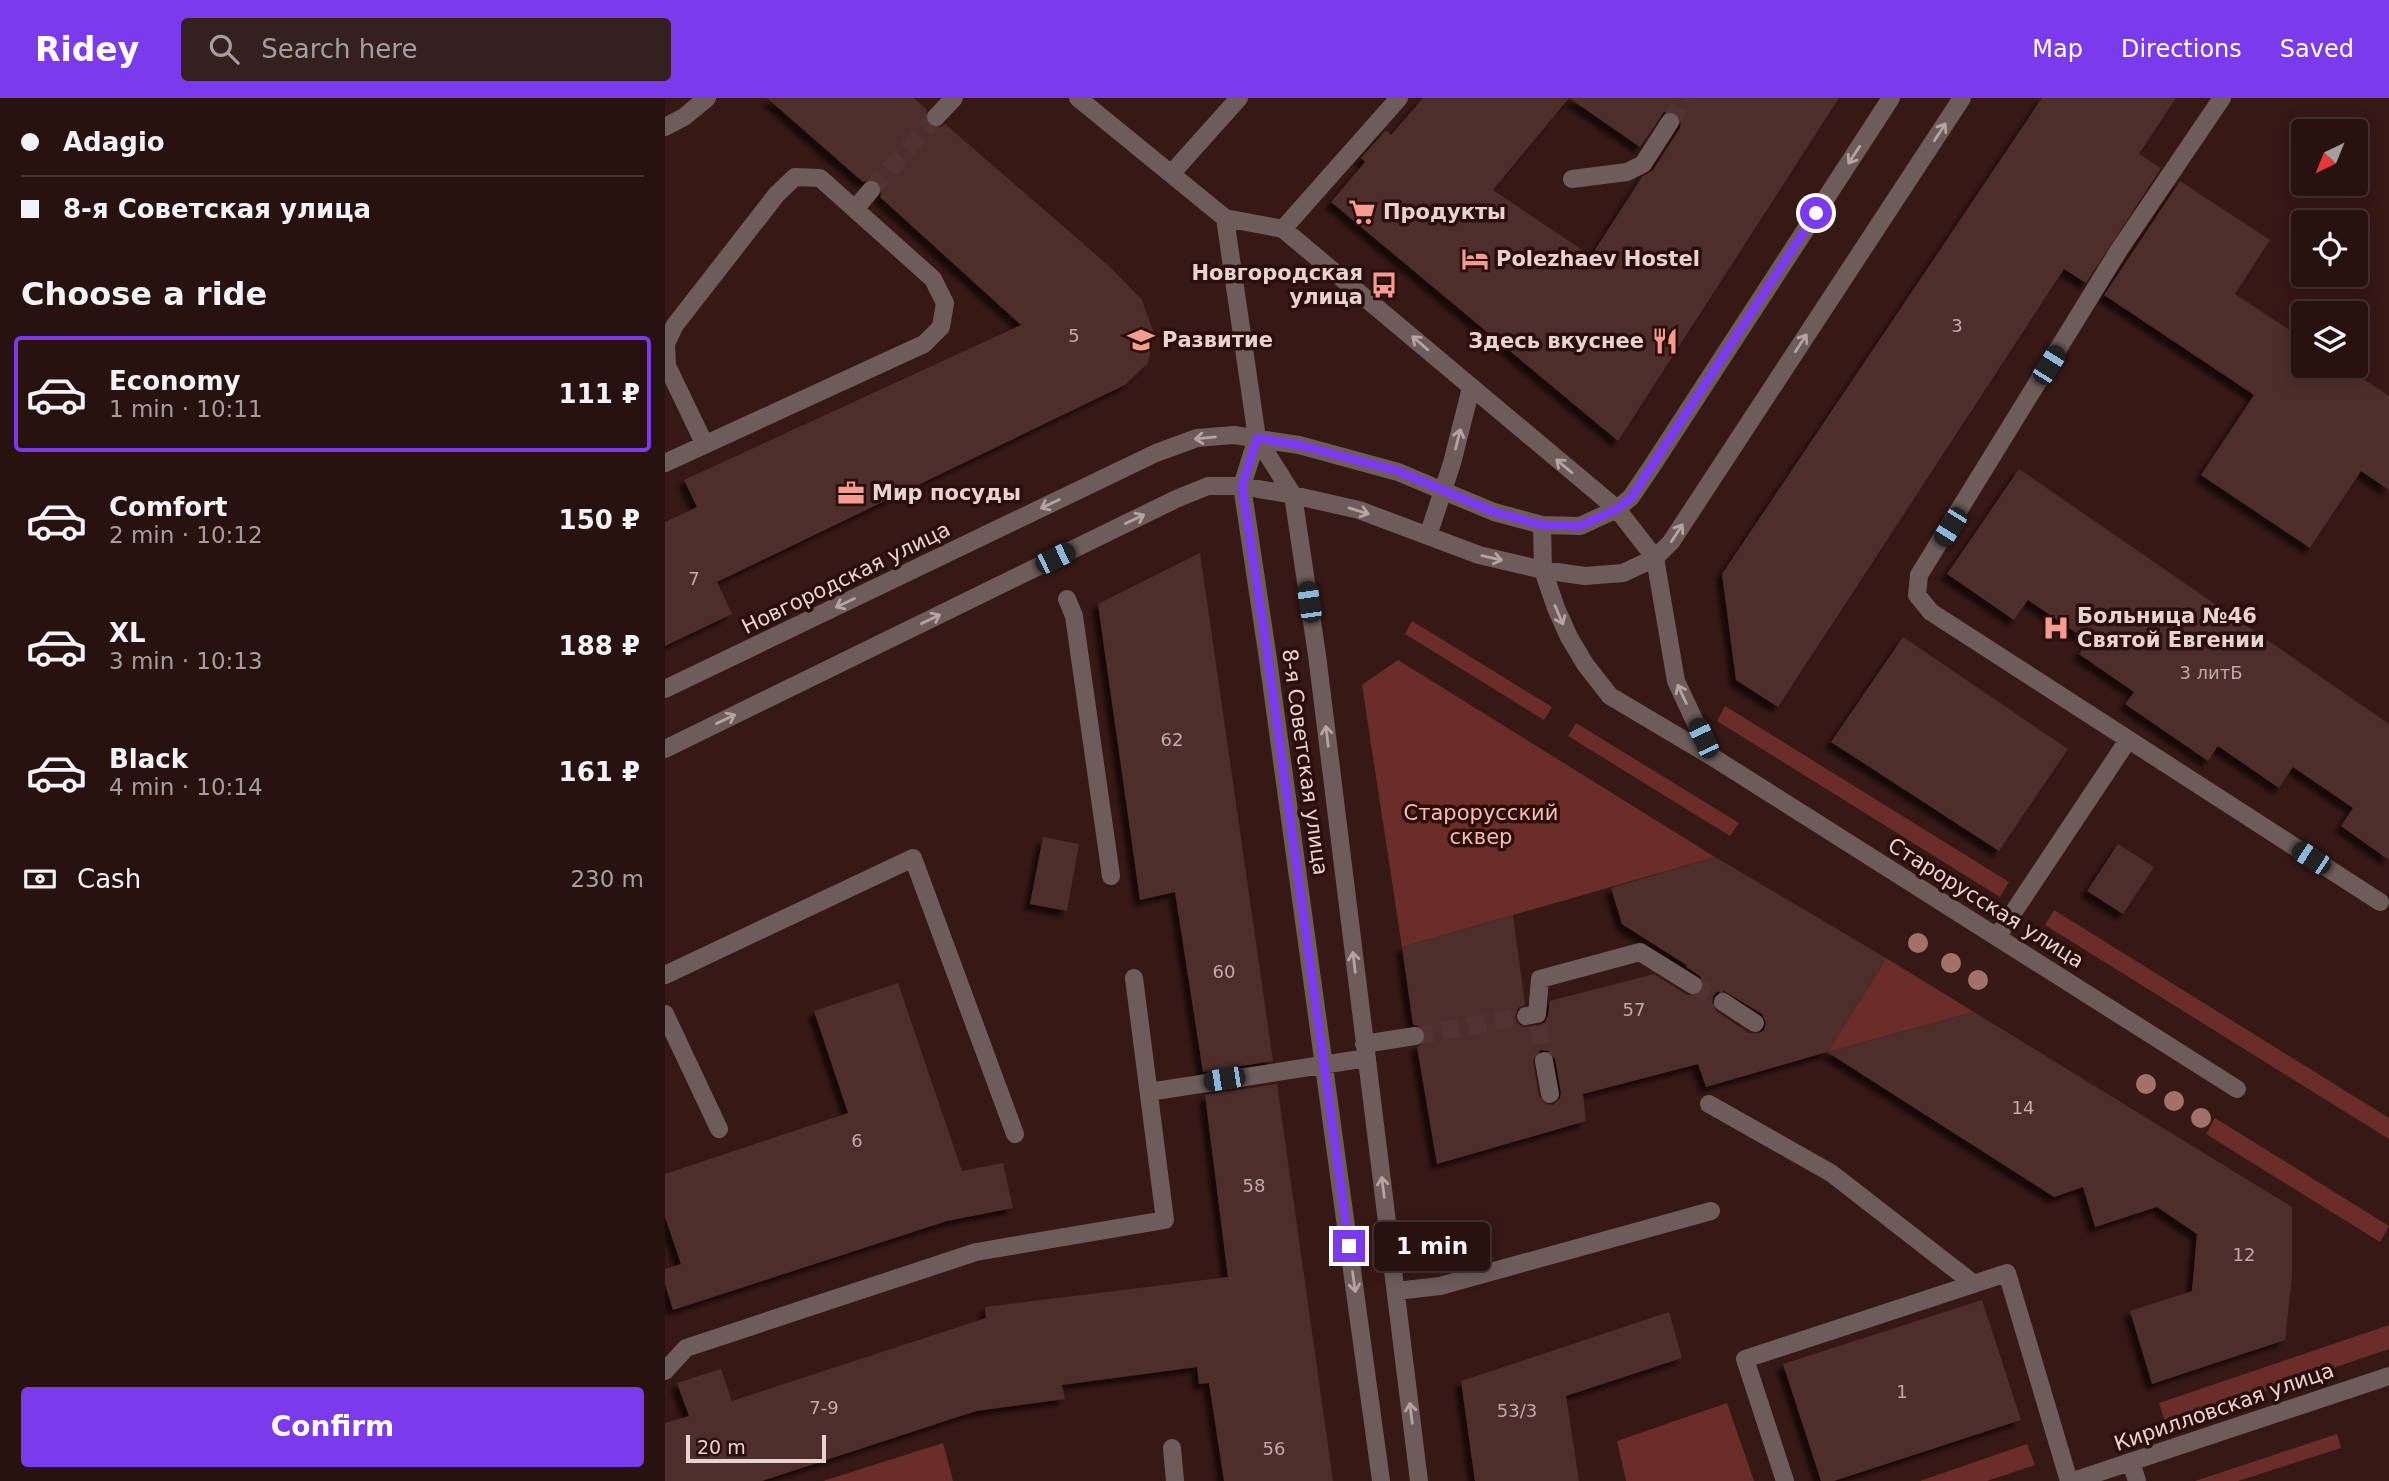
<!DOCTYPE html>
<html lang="en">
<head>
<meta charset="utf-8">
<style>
	body { margin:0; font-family:"DejaVu Sans",sans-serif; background:#34201e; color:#f1f3f6; height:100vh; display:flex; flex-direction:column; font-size:26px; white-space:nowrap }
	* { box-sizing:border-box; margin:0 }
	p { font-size:23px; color:#a59e9f }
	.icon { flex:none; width:38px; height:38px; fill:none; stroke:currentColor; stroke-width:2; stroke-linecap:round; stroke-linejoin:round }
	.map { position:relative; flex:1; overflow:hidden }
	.drawer { display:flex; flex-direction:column; background:#281210; width:665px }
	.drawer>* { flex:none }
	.banner { display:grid; align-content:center; height:154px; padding:0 21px; background:#281210 }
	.needle { width:46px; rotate:223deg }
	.buttons { position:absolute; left:1626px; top:21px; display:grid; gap:14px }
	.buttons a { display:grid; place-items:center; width:77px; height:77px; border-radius:7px; background:#281210; box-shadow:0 4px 18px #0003,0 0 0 2px #443230; font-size:35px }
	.scale { position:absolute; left:21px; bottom:18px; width:140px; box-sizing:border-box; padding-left:7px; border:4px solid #e9d3d0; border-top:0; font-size:19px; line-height:24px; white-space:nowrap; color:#e9d3d0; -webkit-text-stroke:5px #2b0f0c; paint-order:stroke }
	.end { position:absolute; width:32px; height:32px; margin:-16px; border:9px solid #7c3aed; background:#fff; box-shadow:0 0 0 4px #fff }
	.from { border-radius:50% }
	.bubble { position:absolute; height:49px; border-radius:7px; background:#281210; box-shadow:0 4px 18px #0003,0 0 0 2px #443230; font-size:23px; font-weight:600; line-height:49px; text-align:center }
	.car { position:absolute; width:21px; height:42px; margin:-21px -10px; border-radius:9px; box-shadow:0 0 5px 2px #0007; background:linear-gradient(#222 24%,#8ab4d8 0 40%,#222 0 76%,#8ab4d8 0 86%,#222 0) }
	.banner b { display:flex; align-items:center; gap:24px; height:66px; font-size:26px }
	.banner b+b { border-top:2px solid #443230 }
	.banner i { width:18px; height:18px; background:#f1f3f6 }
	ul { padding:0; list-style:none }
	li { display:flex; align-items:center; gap:21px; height:116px; margin:0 14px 10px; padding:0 7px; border:4px solid transparent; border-radius:7px }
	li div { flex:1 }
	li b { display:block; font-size:26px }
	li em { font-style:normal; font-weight:600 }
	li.current { border-color:#7c3aed }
	li>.icon { width:63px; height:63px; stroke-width:1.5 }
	h2 { padding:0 21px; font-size:32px; line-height:84px }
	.pay { display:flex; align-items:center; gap:18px; height:77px; padding:0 21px; font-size:26px }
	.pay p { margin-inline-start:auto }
	.cta { display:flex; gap:14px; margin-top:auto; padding:14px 21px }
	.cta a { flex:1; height:80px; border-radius:7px; background:#7c3aed; color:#fff; font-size:28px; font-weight:600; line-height:80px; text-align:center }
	header { display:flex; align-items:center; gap:42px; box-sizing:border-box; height:98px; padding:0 35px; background:#7c3aed; color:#fff }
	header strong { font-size:33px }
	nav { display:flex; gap:38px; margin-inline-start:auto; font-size:24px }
	.search { width:490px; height:63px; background:#34201e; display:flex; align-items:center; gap:18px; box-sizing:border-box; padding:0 24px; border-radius:7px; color:#a59e9f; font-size:26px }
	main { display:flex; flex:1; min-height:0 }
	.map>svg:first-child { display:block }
</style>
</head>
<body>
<header>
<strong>Ridey</strong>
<div class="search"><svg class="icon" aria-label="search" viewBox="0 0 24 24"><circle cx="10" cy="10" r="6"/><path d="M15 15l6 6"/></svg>Search here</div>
<nav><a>Map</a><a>Directions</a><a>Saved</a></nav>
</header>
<main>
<section class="drawer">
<div class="banner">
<b><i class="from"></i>Adagio</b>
<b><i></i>8-я Советская улица</b>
</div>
<h2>Choose a ride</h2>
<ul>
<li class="current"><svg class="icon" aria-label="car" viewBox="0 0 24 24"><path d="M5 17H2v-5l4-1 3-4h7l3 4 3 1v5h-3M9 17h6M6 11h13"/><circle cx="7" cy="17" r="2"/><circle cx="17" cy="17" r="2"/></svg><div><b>Economy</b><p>1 min · 10:11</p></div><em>111 ₽</em></li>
<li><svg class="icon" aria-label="car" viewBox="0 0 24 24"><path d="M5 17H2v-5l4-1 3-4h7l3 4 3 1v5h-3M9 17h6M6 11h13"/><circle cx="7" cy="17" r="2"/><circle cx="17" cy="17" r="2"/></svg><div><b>Comfort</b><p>2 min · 10:12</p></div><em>150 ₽</em></li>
<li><svg class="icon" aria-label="car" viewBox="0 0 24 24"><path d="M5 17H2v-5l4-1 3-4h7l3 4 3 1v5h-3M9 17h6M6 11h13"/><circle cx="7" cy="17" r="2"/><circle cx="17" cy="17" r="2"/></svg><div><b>XL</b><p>3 min · 10:13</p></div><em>188 ₽</em></li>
<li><svg class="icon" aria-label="car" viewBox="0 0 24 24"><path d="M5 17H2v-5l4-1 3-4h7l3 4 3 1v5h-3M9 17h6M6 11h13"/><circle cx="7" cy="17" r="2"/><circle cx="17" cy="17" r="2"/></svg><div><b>Black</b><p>4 min · 10:14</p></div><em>161 ₽</em></li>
</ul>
<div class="pay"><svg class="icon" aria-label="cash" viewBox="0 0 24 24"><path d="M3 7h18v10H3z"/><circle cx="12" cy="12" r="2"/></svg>Cash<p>230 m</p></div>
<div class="cta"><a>Confirm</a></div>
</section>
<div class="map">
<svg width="1724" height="1383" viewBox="0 0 1724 1383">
	<defs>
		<filter id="shadow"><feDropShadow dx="-6" dy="6" stdDeviation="2" flood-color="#0009"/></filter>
	</defs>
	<rect width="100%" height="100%" fill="#361815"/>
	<path fill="#6b2d27" d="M 747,523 L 887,609 L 879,622 L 740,536 Z
		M 733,562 L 1050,759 L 737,849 L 697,587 Z
		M 1060,608 L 1344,784 L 1335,799 L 1052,623 Z
		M 911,625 L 1074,725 L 1065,738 L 903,638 Z
		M 1389,812 L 1724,1020 L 1724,1041 L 1380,827 Z
		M 1221,860 L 1309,914 L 1162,954 Z
		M 1550,1020 L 1724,1128 L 1715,1144 L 1541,1036 Z
		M 1724,1227 L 1724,1251 L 1501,1327 L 1494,1305 Z
		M 1062,1305 L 1089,1383 L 961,1383 L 952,1343 Z
		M 1672,1336 L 1676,1350 L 1573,1383 L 1530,1383 Z
		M 278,1345 L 288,1383 L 158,1383 Z
		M 1362,1346 L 1370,1367 L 1322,1383 L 1255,1383 Z"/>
	<path fill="#4e2e2a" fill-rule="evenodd" filter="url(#shadow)" d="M 102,0 L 249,0 L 262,12 L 260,22 L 264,28 L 274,30 L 280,26 L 444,168 L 477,202 L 489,236 L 483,265 L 460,287 L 52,484 L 67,516 L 0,548 L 0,424 L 32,409 L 19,382 L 356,227 L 215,99 L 217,93 L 214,84 L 207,81 L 198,84 Z
		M 758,0 L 1174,0 L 953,343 L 666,104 L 700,64 L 696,60 L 721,32 L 726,37 ZM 904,0 L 975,49 L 999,14 L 1011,14 L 1016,24 L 1015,30 L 988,72 L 977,79 L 926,158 L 828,92 Z
		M 1377,0 L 1511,0 L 1474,56 L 1496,70 L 1421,185 L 1399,171 L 1113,609 L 1071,582 L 1057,476 Z
		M 1515,83 L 1605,142 L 1570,196 L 1638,241 L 1638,268 L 1678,268 L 1724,298 L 1724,392 L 1696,373 L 1645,450 L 1536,377 L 1589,297 L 1439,197 Z
		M 1354,371 L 1724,626 L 1724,762 L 1676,728 L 1688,710 L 1628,669 L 1614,690 L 1553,648 L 1543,663 L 1460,606 L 1469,594 L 1414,556 L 1423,543 L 1363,502 L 1349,522 L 1282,476 Z
		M 535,455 L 608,963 L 538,974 L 510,794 L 475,802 L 433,506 Z
		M 1238,539 L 1403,651 L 1334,753 L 1166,644 Z
		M 378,739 L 414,746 L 402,813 L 365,806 Z
		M 1453,746 L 1489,769 L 1458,816 L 1422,793 Z
		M 1050,759 L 1221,860 L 1162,954 L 1041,989 L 1033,966 L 918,996 L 921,1023 L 772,1066 L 752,949 L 760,943 L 761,936 L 755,928 L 748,927 L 737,849 L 848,817 L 860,907 L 853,910 L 850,919 L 852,925 L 858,929 L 874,927 L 880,924 L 883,917 L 885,903 L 989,876 L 1022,897 L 1033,897 L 1039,888 L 1035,878 L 1020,868 L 1023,868 L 957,826 L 946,790 ZM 1059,893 L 1097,916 L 1101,925 L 1099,932 L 1094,935 L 1084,935 L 1051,913 L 1047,904 L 1048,898 L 1052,894 ZM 876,952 L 883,953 L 890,961 L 896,995 L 895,1000 L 888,1007 L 881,1006 L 874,998 L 868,964 L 869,959 Z
		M 233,885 L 297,1073 L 338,1065 L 348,1110 L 282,1123 L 8,1212 L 0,1186 L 0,1171 L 16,1166 L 0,1119 L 0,1076 L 183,1015 L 149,913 Z
		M 1309,914 L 1627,1109 L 1627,1178 L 1620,1242 L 1487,1286 L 1465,1213 L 1527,1193 L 1532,1136 L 1492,1109 L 1430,1129 L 1418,1089 L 1389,1099 L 1162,954 Z
		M 612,986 L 668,1383 L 559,1383 L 544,1285 L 534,1286 L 532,1269 L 397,1287 L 400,1301 L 311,1313 L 97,1383 L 0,1383 L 0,1325 L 24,1318 L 12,1285 L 56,1271 L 67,1303 L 321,1220 L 320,1209 L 563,1179 L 540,997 Z
		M 1317,1202 L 1356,1322 L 1169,1383 L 1156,1383 L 1118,1266 Z
		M 1004,1214 L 1017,1260 L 901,1298 L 914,1383 L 810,1383 L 796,1283 Z"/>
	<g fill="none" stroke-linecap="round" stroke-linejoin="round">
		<path stroke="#513431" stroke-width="18" stroke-dasharray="18 9" stroke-linecap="butt" d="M 1005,24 L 1021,0
			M 206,92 L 271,19
			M 1028,887 L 1058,904
			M 874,928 L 879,963
			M 750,938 L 861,918"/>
		<path stroke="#6d5c5a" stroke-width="18" d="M 413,0 L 560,120 L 618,131 L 952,411 L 990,460 L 1011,583 L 1046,658
			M 1557,0 L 1454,152 L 1254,477 L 1252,497 L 1266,514 L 1715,804
			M 271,19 L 289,0
			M 0,29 L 19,19 L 42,0
			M 506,76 L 574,0
			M 907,81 L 962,74 L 978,66 L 1005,24
			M 190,111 L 206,92
			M 560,120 L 592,340 L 628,397 L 652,557 L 754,1383
			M 618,131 L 734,0
			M 592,340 L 577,388 L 603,561 L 716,1383
			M 0,365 L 259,246 L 276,229 L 280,205 L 268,181 L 155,80 L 130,79 L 112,96 L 10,227 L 1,246 L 2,268 L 40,347
			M 877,427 L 878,472 L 891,510 L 904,539 L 920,566 L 945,598 L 1046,658 L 1572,991
			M 763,438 L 787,365 L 806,290
			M 402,501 L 409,518 L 446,778
			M 0,591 L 491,355 L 532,340 L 569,337 L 634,347 L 733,374 L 829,414 L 877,427 L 915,428 L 952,411 L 966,399 L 987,368 L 1226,0
			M 0,651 L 511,401 L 543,388 L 577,388 L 628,397 L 694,412 L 814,457 L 878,472 L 920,478 L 958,475 L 990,460 L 1006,444 L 1297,0
			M 1332,839 L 1463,642
			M 0,877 L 248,760 L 350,1036
			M 1058,904 L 1090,925
			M 0,916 L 54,1031
			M 861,918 L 872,916 L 875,881 L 975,854 L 1028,887
			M 699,946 L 750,938
			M 879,963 L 885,996
			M 484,994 L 702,960
			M 1044,1006 L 1166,1075 L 1309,1186
			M 731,1193 L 775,1188 L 1046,1113
			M 0,1273 L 21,1250 L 311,1154 L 500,1122 L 469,880
			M 507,1350 L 510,1383
			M 1466,1364 L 1472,1383
			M 1120,1383 L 1080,1261 L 1342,1175 L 1404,1383
			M 1408,1383 L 1724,1278"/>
	</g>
	<g fill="#a2716b">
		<circle cx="1253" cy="845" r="10"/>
		<circle cx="1286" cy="865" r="10"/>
		<circle cx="1313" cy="882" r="10"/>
		<circle cx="1481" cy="986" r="10"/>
		<circle cx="1509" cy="1003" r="10"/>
		<circle cx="1536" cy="1020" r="10"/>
	</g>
	<defs><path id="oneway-shaft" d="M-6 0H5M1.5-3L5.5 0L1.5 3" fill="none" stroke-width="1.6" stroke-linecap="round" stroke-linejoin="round" transform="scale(1.75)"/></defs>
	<g stroke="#b7a3a1">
		<use href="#oneway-shaft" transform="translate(1275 34) rotate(-57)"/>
		<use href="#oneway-shaft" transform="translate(1189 57) rotate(123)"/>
		<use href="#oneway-shaft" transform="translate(755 245) rotate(-139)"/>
		<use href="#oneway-shaft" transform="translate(1136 245) rotate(-57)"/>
		<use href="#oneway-shaft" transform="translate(540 340) rotate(174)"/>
		<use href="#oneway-shaft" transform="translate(793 341) rotate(-76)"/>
		<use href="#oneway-shaft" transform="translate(899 368) rotate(-140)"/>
		<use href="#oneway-shaft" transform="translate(385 406) rotate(154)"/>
		<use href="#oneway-shaft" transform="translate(694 413) rotate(17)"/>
		<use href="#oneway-shaft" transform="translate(470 421) rotate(-26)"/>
		<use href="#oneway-shaft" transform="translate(1012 435) rotate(-57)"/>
		<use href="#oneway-shaft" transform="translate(827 460) rotate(13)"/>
		<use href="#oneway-shaft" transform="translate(180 505) rotate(154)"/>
		<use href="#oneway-shaft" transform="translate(894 517) rotate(67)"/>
		<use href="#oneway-shaft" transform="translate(266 521) rotate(-26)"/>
		<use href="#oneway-shaft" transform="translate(1017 596) rotate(-115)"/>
		<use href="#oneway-shaft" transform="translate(61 621) rotate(-26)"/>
		<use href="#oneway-shaft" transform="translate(662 638) rotate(-97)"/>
		<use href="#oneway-shaft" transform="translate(689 864) rotate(-97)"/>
		<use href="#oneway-shaft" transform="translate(718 1089) rotate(-97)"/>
		<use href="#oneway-shaft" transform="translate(689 1184) rotate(82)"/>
		<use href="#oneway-shaft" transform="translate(746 1315) rotate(-97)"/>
	</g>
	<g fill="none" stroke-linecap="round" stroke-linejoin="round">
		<path stroke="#7c3aed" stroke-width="9" d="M 684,1148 L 603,561 L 577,388 L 592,340 L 634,347 L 733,373 L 829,414 L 877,427 L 915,428 L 952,411 L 966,400 L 1151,115"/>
	</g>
	<defs>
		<g id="supermarket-bare" transform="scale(2.1)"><path d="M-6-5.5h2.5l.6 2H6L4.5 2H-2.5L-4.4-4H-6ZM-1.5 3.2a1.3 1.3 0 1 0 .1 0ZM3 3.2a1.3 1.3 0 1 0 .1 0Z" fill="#f59c91" stroke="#2b0f0c" stroke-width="2.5" paint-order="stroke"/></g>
		<g id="hotel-bare" transform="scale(2.1)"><path d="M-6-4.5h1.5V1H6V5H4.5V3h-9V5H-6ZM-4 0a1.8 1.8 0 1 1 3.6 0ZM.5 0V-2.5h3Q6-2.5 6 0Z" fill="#f59c91" stroke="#2b0f0c" stroke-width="2.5" paint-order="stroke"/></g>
		<g id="bus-bare" transform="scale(2.1)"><path d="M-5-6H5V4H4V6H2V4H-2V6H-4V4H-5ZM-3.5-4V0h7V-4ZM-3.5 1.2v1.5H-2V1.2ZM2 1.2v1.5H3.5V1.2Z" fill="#f59c91" stroke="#2b0f0c" stroke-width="2.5" paint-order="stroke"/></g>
		<g id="school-bare" transform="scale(2.1)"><path d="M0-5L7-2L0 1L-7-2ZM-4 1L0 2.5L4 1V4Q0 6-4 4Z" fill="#f59c91" stroke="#2b0f0c" stroke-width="2.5" paint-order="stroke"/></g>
		<g id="restaurant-bare" transform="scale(2.1)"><path d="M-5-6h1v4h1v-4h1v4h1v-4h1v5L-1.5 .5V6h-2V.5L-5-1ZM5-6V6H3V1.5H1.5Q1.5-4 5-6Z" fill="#f59c91" stroke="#2b0f0c" stroke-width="2.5" paint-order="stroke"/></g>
		<g id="office-bare" transform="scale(2.1)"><path d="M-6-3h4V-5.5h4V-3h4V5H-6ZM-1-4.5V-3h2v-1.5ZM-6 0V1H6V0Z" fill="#f59c91" stroke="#2b0f0c" stroke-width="2.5" paint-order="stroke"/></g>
		<g id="hospital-bare" transform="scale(2.1)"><path d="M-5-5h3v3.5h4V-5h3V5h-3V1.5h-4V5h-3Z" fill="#f59c91" stroke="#2b0f0c" stroke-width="2.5" paint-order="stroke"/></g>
	</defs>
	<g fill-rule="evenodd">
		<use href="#supermarket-bare" x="697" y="114"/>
		<use href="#hotel-bare" x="810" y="161"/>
		<use href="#bus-bare" x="719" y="187"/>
		<use href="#school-bare" x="476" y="242"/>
		<use href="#restaurant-bare" x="1000" y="243"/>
		<use href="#office-bare" x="186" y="395"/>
		<use href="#hospital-bare" x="1391" y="530"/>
	</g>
	<g text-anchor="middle" stroke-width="7" stroke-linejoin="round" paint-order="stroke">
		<g font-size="18" fill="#c2aaa6">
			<text x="1292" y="234">3</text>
			<text x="409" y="244">5</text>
			<text x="29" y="487">7</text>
			<text x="1546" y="581">3 литБ</text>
			<text x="507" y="648">62</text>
			<text x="559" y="880">60</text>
			<text x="969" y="918">57</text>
			<text x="1358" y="1016">14</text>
			<text x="192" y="1049">6</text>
			<text x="589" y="1094">58</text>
			<text x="1579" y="1163">12</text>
			<text x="1237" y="1300">1</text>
			<text x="159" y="1316">7-9</text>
			<text x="852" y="1319">53/3</text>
			<text x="609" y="1357">56</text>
		</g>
		<g font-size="21" font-weight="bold" fill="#e9d3d0" stroke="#2b0f0c" text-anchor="start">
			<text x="718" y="121">Продукты</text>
			<text x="831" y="168">Polezhaev Hostel</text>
			<text x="698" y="182" text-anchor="end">Новгородская<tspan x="698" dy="24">улица</tspan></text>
			<text x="497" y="249">Развитие</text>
			<text x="979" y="250" text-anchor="end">Здесь вкуснее</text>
			<text x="207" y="402">Мир посуды</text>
			<text x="1412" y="525">Больница №46<tspan x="1412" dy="24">Святой Евгении</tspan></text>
		</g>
		<g font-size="21" fill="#e9d3d0" stroke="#2b0f0c">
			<text transform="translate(181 480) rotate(-26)" y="7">Новгородская улица</text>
			<text transform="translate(640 664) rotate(82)" y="7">8-я Советская улица</text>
			<text transform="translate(1321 805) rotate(32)" y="7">Старорусская улица</text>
			<text transform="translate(1559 1309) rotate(-19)" y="7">Кирилловская улица</text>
		</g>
		<g font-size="21" fill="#fbbab1" stroke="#2b0f0c">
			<text x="816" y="722">Старорусский<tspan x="816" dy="24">сквер</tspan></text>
		</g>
	</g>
</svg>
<div class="buttons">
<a><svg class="needle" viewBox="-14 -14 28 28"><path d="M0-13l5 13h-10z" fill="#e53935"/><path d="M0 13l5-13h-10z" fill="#a59e9f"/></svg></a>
<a><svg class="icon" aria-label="locate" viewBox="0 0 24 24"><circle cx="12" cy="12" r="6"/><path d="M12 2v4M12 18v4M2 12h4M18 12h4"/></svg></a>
<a><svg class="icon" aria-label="layers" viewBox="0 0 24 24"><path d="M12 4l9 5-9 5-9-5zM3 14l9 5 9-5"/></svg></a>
</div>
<div class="scale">20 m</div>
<i class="end from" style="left:1151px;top:115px"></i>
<i class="end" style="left:684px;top:1148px"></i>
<div class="bubble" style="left:709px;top:1124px;width:116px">1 min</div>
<i class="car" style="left:1384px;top:267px;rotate:32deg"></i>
<i class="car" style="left:1285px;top:429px;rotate:212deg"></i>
<i class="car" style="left:390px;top:460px;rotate:64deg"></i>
<i class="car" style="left:644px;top:504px;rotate:352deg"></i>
<i class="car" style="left:1038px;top:640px;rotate:335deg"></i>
<i class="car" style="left:1646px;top:760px;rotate:303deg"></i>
<i class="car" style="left:559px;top:981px;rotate:261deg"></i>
</div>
</main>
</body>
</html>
